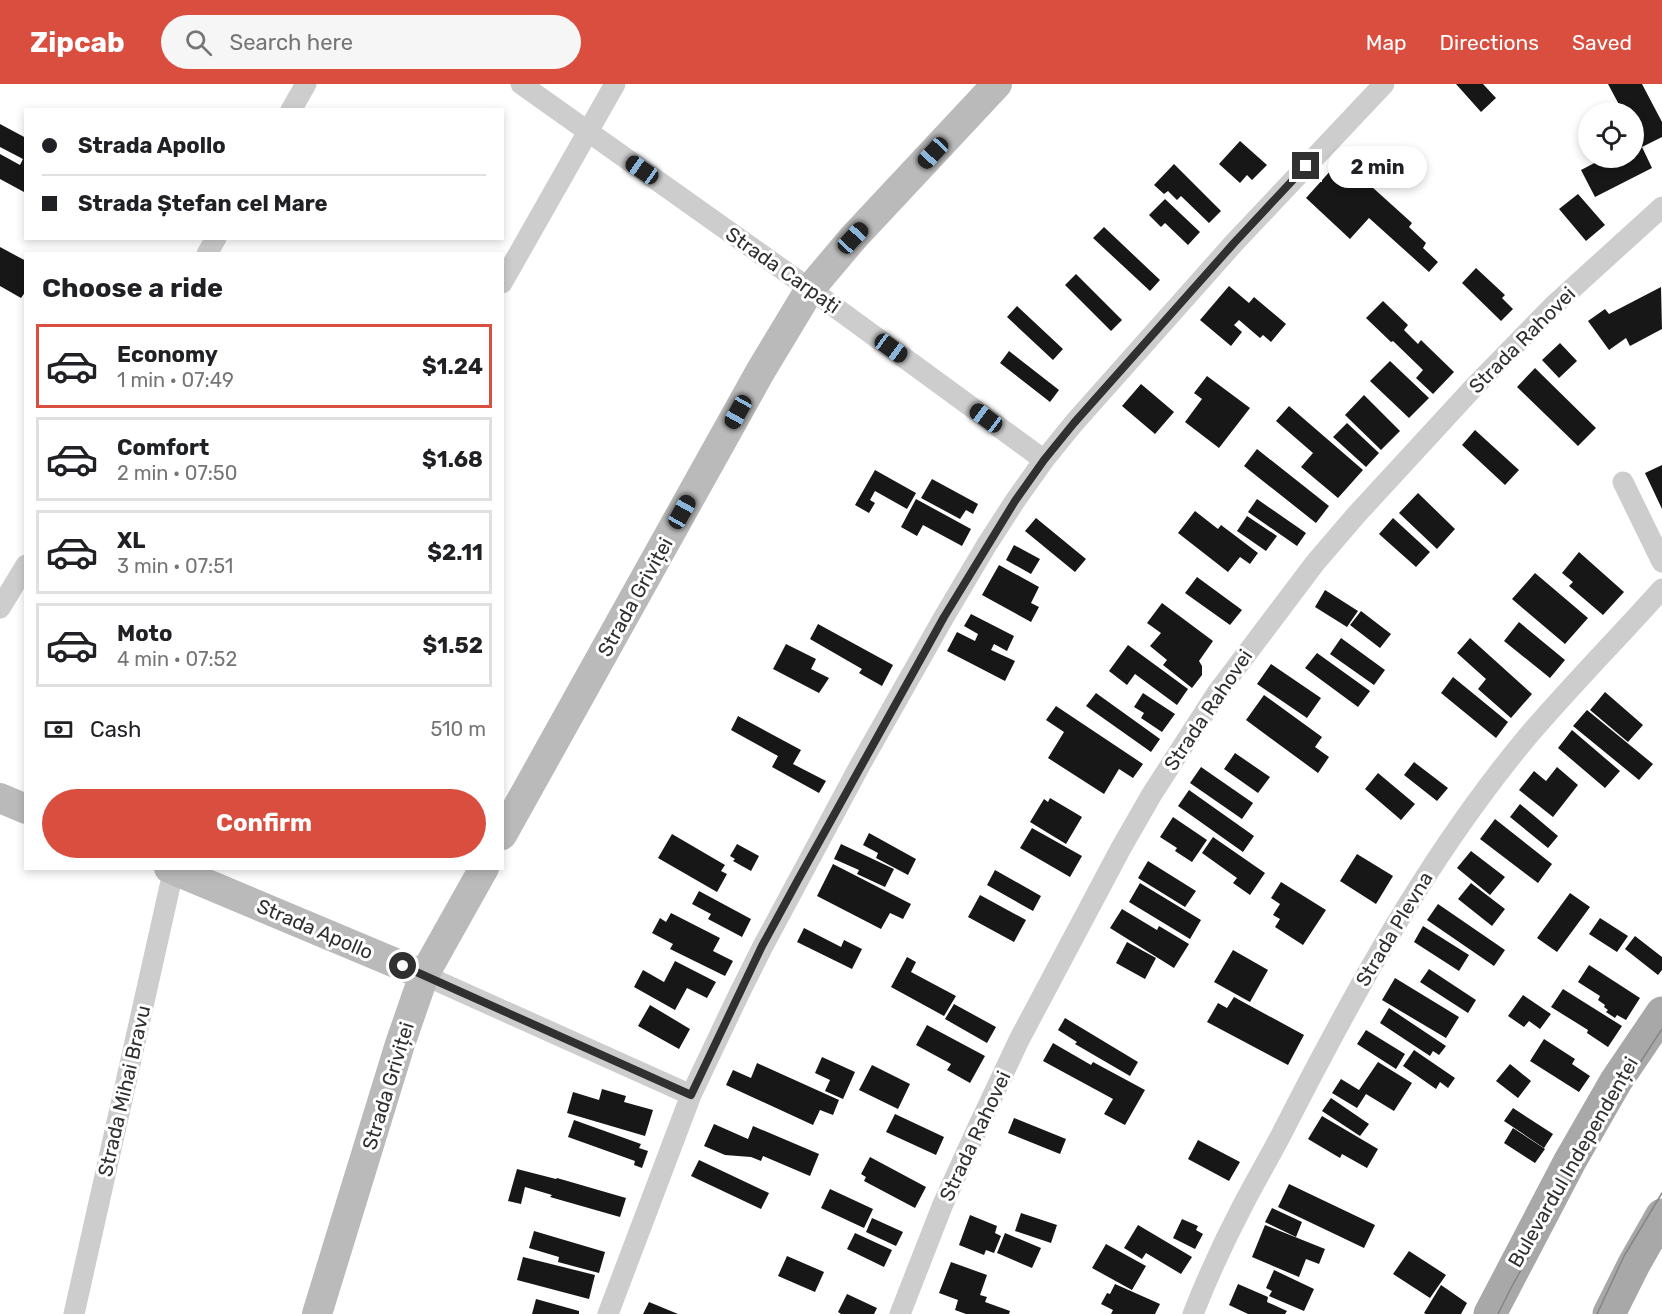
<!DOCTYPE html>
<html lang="en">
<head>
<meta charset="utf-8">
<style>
	body { margin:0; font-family:Rubik,sans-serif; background:#f6f6f6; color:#202124; height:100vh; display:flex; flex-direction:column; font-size:22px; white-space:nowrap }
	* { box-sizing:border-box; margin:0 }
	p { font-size:20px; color:#757577 }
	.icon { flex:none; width:33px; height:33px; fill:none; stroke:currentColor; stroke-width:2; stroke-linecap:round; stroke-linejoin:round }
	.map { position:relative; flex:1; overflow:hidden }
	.sheet { position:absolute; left:24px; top:168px; width:480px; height:618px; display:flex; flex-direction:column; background:#fff; border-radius:0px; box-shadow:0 3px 9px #0003 }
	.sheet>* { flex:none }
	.top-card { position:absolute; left:24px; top:24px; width:480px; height:132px; border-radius:0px; box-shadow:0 3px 9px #0003; display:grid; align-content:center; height:132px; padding:0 18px; background:#fff }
	.fabs { position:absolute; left:1578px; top:18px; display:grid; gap:12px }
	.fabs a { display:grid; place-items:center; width:66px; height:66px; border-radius:50%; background:#fff; box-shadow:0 3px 9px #0003; font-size:30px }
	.end { position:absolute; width:27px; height:27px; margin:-14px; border:8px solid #303030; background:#fff; box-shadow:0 0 0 3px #fff }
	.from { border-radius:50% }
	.bubble { position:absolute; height:42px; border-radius:21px; background:#fff; box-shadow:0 3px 9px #0003; font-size:20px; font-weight:700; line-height:42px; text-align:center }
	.car { position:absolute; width:18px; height:36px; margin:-18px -9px; border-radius:8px; box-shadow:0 0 4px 2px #0007; background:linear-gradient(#222 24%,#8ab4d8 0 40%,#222 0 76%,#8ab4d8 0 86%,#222 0) }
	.top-card b { display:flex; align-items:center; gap:21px; height:57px; font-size:22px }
	.top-card b+b { border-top:2px solid #e0e0e0 }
	.top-card i { width:15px; height:15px; background:#202124 }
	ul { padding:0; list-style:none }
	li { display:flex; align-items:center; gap:18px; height:84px; margin:0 12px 9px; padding:0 6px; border:3px solid #e0e0e0; border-radius:0px }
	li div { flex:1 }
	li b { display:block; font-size:22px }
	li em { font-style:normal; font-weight:700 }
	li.selected { border-color:#da4e3f }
	li>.icon { width:54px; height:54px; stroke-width:1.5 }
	h2 { padding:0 18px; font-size:27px; line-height:72px }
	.pay { display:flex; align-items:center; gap:15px; height:66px; padding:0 18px; font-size:22px }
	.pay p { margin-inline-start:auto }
	.cta { display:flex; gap:12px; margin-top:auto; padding:12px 18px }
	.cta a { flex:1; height:69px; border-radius:36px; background:#da4e3f; color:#fff; font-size:24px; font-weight:700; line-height:69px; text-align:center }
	header { display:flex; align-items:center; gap:36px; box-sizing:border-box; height:84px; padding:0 30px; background:#da4e3f; color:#fff }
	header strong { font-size:28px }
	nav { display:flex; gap:33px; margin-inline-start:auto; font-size:21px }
	.search { width:420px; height:54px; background:#f6f6f6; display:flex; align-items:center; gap:15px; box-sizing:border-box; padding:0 21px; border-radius:33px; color:#757577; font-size:22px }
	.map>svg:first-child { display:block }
</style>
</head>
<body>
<header>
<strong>Zipcab</strong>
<div class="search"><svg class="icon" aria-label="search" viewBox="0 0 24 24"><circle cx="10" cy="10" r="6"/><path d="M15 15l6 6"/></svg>Search here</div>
<nav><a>Map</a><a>Directions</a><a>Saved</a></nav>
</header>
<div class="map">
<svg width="1662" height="1230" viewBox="0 0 1662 1230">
	<rect width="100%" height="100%" fill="#fff"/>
	<path fill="#171717" d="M 1456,0 L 1483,0 L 1496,14 L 1481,28 Z
		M 1608,0 L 1642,0 L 1662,38 L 1662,53 L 1642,63 L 1652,84 L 1595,113 L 1581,86 L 1604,74 L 1634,74 L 1634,58 L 1637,56 L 1634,49 L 1634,28 L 1623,28 Z
		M 0,40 L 26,54 L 26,104 L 24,108 L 0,95 L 0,70 L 20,81 L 23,75 L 0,63 Z
		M 1240,57 L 1267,81 L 1252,96 L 1247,91 L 1240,99 L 1219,80 Z
		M 1341,75 L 1412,139 L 1409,143 L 1426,159 L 1423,164 L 1438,178 L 1429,188 L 1369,134 L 1350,155 L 1306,114 Z
		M 1174,80 L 1221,127 L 1209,139 L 1181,112 L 1177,116 L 1168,107 L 1164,110 L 1154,101 Z
		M 1578,110 L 1605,141 L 1586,157 L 1559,125 Z
		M 1165,115 L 1200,148 L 1188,161 L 1165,139 L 1161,143 L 1149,131 Z
		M 1104,143 L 1160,196 L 1150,207 L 1093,154 Z
		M 0,163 L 26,177 L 26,207 L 21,214 L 0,202 Z
		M 1476,184 L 1505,211 L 1502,214 L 1513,225 L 1501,237 L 1462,199 Z
		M 1076,190 L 1122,236 L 1111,247 L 1065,201 Z
		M 1229,202 L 1249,219 L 1254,213 L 1286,240 L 1271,258 L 1263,251 L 1260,254 L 1239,236 L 1234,241 L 1242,248 L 1231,262 L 1200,236 Z
		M 1661,203 L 1662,245 L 1630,262 L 1626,254 L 1609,266 L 1588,237 L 1605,225 L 1609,230 Z
		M 1383,217 L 1408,241 L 1404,246 L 1418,260 L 1421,256 L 1454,288 L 1433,310 L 1416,294 L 1423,286 L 1393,257 L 1391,258 L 1366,234 Z
		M 1017,222 L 1063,265 L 1053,276 L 1007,233 Z
		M 1560,259 L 1577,277 L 1559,294 L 1542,276 Z
		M 1009,267 L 1059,306 L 1050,318 L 1000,279 Z
		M 1390,277 L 1429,314 L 1409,334 L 1370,297 Z
		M 1535,284 L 1596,344 L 1578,362 L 1517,303 Z
		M 1207,292 L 1250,324 L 1219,364 L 1185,338 L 1202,315 L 1194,309 Z
		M 1141,300 L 1174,328 L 1155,350 L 1122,322 Z
		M 1364,311 L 1400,347 L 1381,366 L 1345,331 Z
		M 1289,322 L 1363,386 L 1338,414 L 1301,383 L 1313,369 L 1276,337 Z
		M 1347,339 L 1379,369 L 1366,383 L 1333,353 Z
		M 1475,346 L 1519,386 L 1505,401 L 1462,361 Z
		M 1257,365 L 1329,422 L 1316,439 L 1244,382 Z
		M 1662,381 L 1662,425 L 1645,389 Z
		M 875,386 L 916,409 L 907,425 L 875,407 L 870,416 L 875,419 L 869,429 L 855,421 Z
		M 932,395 L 978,420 L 973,430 L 966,426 L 960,435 L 921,414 Z
		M 1418,409 L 1455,445 L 1437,465 L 1399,429 Z
		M 916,415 L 971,445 L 962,462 L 923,441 L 917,452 L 901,443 Z
		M 1257,415 L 1306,449 L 1297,462 L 1248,428 Z
		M 1195,427 L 1218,445 L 1221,441 L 1258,469 L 1250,480 L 1240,473 L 1228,488 L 1178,449 Z
		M 1247,432 L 1277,452 L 1266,467 L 1237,447 Z
		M 1036,434 L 1086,475 L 1075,488 L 1025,447 Z
		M 1393,434 L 1430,468 L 1416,483 L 1379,450 Z
		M 1014,461 L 1040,475 L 1031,490 L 1006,476 Z
		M 1579,468 L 1624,508 L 1603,531 L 1569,502 L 1573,498 L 1562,489 Z
		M 999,481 L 1039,503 L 1031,519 L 1039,523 L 1031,538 L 982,511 Z
		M 1535,489 L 1588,534 L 1565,560 L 1512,515 Z
		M 1197,493 L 1242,526 L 1230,541 L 1185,509 Z
		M 1325,506 L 1358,527 L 1347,543 L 1315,523 Z
		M 1162,519 L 1213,557 L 1199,577 L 1202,582 L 1202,591 L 1192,604 L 1163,581 L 1167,576 L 1150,562 L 1161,549 L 1147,539 Z
		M 1361,527 L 1391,550 L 1380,564 L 1350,541 Z
		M 971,530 L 1014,552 L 1007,567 L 994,560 L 991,566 L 1015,577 L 1005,597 L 947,567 L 957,548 L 975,557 L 978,550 L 964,542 Z
		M 1519,538 L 1565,576 L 1550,594 L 1504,557 Z
		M 818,540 L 893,581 L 882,602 L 859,589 L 862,585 L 810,555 Z
		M 1341,554 L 1385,586 L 1374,601 L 1330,570 Z
		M 1470,554 L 1532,610 L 1511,634 L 1478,605 L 1486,595 L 1457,569 Z
		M 786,560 L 816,575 L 811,585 L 829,594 L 819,609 L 773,585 Z
		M 1128,561 L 1188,605 L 1177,621 L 1135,590 L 1127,601 L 1109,587 Z
		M 1317,569 L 1370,607 L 1358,623 L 1305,584 Z
		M 1271,580 L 1321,614 L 1307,634 L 1257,600 Z
		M 1453,593 L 1508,638 L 1496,654 L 1441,609 Z
		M 1605,608 L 1643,641 L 1628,658 L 1590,626 Z
		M 1096,609 L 1160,655 L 1151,668 L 1086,622 Z
		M 1143,609 L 1175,630 L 1162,648 L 1141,634 L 1144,629 L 1134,623 Z
		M 1264,611 L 1322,653 L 1315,663 L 1329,673 L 1318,689 L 1246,636 Z
		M 1056,622 L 1143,680 L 1133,694 L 1119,685 L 1104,710 L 1048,674 L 1064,648 L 1046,636 Z
		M 1587,626 L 1653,680 L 1639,696 L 1573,642 Z
		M 738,632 L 801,666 L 793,680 L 826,697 L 819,709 L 772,683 L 778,672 L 731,646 Z
		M 1572,646 L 1620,687 L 1605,704 L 1558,664 Z
		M 1235,669 L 1270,693 L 1258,709 L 1224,685 Z
		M 1414,678 L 1448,704 L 1437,717 L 1404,691 Z
		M 1201,683 L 1253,719 L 1242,735 L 1190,699 Z
		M 1557,683 L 1578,701 L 1553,733 L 1519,706 L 1534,687 L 1546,697 Z
		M 1378,689 L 1415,720 L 1401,736 L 1365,705 Z
		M 1189,706 L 1254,752 L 1243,768 L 1178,722 Z
		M 1050,714 L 1082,733 L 1066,760 L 1030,738 L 1044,715 L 1048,718 Z
		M 1520,720 L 1558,752 L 1548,764 L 1510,733 Z
		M 1173,733 L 1207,756 L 1192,778 L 1175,767 L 1177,764 L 1160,753 Z
		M 1495,735 L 1552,780 L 1538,799 L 1480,755 Z
		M 1032,744 L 1082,772 L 1070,793 L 1020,764 Z
		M 869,749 L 916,775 L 908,791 L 876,774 L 878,769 L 863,761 Z
		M 672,750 L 725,781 L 721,787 L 727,790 L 717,808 L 658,774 Z
		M 1213,753 L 1265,789 L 1250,811 L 1233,799 L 1237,794 L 1202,769 Z
		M 737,760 L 759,772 L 751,787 L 733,777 L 735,775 L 730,772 Z
		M 841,760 L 894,785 L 885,803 L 857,790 L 859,786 L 834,775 Z
		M 1471,767 L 1505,793 L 1490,811 L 1457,784 Z
		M 1357,770 L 1393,792 L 1376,820 L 1340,797 Z
		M 1148,777 L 1196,807 L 1185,823 L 1138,794 Z
		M 833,780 L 911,820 L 903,835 L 890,829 L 881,845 L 817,812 Z
		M 995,786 L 1041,812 L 1033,827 L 987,801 Z
		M 1281,798 L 1326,826 L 1303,861 L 1275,843 L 1280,835 L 1273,831 L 1280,820 L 1271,814 Z
		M 1140,799 L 1201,836 L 1190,855 L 1129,818 Z
		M 1471,799 L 1505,825 L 1492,842 L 1458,815 Z
		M 699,807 L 751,835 L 742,853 L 708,835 L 711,830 L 692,820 Z
		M 1570,809 L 1590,823 L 1557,868 L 1537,854 Z
		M 980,811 L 1026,836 L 1014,858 L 968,833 Z
		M 1438,820 L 1505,866 L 1494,882 L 1427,836 Z
		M 1122,825 L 1157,846 L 1159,842 L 1189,860 L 1174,884 L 1110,844 Z
		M 671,829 L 720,854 L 713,867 L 733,877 L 725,892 L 670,865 L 673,860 L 652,849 L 660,834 L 666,838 Z
		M 1600,834 L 1628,852 L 1617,868 L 1589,850 Z
		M 1423,842 L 1469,871 L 1459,887 L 1414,858 Z
		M 804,844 L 841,863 L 844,856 L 862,865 L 852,885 L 797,858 Z
		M 1635,852 L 1662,873 L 1662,886 L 1658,891 L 1625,865 Z
		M 1127,858 L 1156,874 L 1145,895 L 1116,879 Z
		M 1233,866 L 1268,886 L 1250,918 L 1214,898 Z
		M 907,873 L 916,878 L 911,888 L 956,912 L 944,932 L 891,903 Z
		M 675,877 L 716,898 L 707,914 L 687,904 L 675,926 L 634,903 L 643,886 L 664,898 Z
		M 1589,881 L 1640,914 L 1626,936 L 1617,931 L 1615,934 L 1606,928 L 1608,926 L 1604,923 L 1605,921 L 1598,916 L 1600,912 L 1578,898 Z
		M 1429,885 L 1476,916 L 1468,929 L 1420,898 Z
		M 1395,894 L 1459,933 L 1446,954 L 1382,916 Z
		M 1563,905 L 1622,942 L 1608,963 L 1587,949 L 1588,946 L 1551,923 Z
		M 1523,911 L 1551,930 L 1540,945 L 1529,937 L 1524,943 L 1508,932 Z
		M 1234,913 L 1304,951 L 1288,981 L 1207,938 L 1218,919 L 1227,924 Z
		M 954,920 L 996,943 L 987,959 L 945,935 Z
		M 650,921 L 690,945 L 679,965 L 638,942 Z
		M 1389,924 L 1446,962 L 1439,971 L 1433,967 L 1430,972 L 1380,939 Z
		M 1065,934 L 1138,978 L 1130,992 L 1075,960 L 1077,958 L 1058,946 Z
		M 927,941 L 985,972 L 970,999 L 947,986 L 951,980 L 916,961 Z
		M 1366,946 L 1405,970 L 1396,985 L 1357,960 Z
		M 1544,955 L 1575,975 L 1572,980 L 1590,992 L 1579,1008 L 1530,977 Z
		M 1053,959 L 1091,981 L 1093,978 L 1145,1006 L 1125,1041 L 1104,1030 L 1113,1015 L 1043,977 Z
		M 1414,966 L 1455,994 L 1448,1004 L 1440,998 L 1436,1005 L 1403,982 Z
		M 822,973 L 855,988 L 843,1015 L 825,1007 L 830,996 L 815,989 Z
		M 1378,978 L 1412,999 L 1394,1027 L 1366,1010 L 1357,1024 L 1332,1009 L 1341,995 L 1359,1006 Z
		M 757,979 L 839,1016 L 833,1031 L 820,1026 L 813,1041 L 726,1001 L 733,986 L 751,994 Z
		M 1510,980 L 1531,997 L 1518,1014 L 1496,997 Z
		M 872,981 L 910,1000 L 898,1025 L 859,1006 Z
		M 602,1005 L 626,1012 L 624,1018 L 653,1026 L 645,1052 L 567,1029 L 573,1008 L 599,1016 Z
		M 1331,1014 L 1369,1040 L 1360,1052 L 1322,1027 Z
		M 1513,1024 L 1553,1050 L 1544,1064 L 1504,1037 Z
		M 895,1030 L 944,1053 L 936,1071 L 886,1048 Z
		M 1322,1032 L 1378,1065 L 1367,1084 L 1342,1070 L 1340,1074 L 1308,1055 Z
		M 1014,1034 L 1066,1055 L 1060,1070 L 1008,1049 Z
		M 574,1036 L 641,1060 L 639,1064 L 648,1067 L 642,1084 L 634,1081 L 635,1077 L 568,1053 Z
		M 714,1040 L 748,1055 L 753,1042 L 819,1070 L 810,1092 L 763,1072 L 761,1077 L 751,1073 L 725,1071 L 704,1062 Z
		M 1513,1044 L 1545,1065 L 1535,1079 L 1504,1059 Z
		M 1198,1056 L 1240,1078 L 1229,1097 L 1188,1075 Z
		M 870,1073 L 926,1103 L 915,1124 L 864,1097 L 866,1093 L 861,1090 Z
		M 699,1076 L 769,1109 L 761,1125 L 691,1092 Z
		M 517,1085 L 556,1095 L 557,1094 L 626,1114 L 620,1133 L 550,1113 L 552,1111 L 525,1103 L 521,1120 L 508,1117 Z
		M 1289,1100 L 1375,1141 L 1364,1164 L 1278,1123 Z
		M 830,1105 L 873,1125 L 864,1144 L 821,1124 Z
		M 1272,1124 L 1302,1138 L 1296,1153 L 1265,1138 Z
		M 1021,1129 L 1057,1141 L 1051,1159 L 1015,1147 Z
		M 970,1131 L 997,1142 L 995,1149 L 1001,1152 L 994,1169 L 986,1166 L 984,1171 L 959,1161 Z
		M 872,1134 L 903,1148 L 896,1162 L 866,1148 Z
		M 1182,1135 L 1198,1142 L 1196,1146 L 1203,1150 L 1195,1165 L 1173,1154 Z
		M 1138,1141 L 1192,1173 L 1181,1190 L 1146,1169 L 1142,1175 L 1124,1164 Z
		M 1265,1141 L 1325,1165 L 1319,1180 L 1306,1175 L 1299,1193 L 1252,1173 Z
		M 534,1147 L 605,1168 L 599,1189 L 558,1178 L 559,1173 L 529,1164 Z
		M 855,1149 L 892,1166 L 884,1183 L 847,1165 Z
		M 1005,1149 L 1041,1164 L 1032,1184 L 997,1169 Z
		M 1106,1160 L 1146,1182 L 1132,1206 L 1092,1184 Z
		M 1409,1167 L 1446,1191 L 1430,1214 L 1393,1190 Z
		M 787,1172 L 824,1188 L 815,1208 L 778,1192 Z
		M 523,1173 L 595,1191 L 589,1215 L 517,1196 Z
		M 951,1178 L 987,1191 L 980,1211 L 987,1213 L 985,1218 L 1010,1227 L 1009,1230 L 966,1230 L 955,1226 L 958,1216 L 939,1209 Z
		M 1274,1186 L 1314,1205 L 1304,1227 L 1269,1212 L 1272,1207 L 1266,1204 Z
		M 1115,1200 L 1160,1220 L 1155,1230 L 1111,1230 L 1113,1226 L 1101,1220 L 1107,1209 L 1110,1210 Z
		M 1238,1200 L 1268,1213 L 1267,1218 L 1287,1227 L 1285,1230 L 1248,1230 L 1229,1221 Z
		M 1441,1201 L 1467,1219 L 1461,1230 L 1426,1230 L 1424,1229 Z
		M 847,1210 L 877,1224 L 874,1230 L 841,1230 L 838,1228 Z
		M 536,1215 L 579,1227 L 579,1230 L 532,1230 Z
		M 649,1218 L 678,1230 L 643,1230 Z"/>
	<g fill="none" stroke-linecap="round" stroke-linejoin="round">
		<path stroke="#cdcdcd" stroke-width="21" d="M 521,0 L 810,205 L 1044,376
			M 291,26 L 306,0
			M 207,170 L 216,154
			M 502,199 L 615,0
			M 1623,398 L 1662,478
			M 0,524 L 26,481
			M 424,891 L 691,1011
			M 74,1230 L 174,784
			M 608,1230 L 691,1011 L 739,910 L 763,862 L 859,683 L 944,533 L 986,462 L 1015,417 L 1044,376 L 1074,339 L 1234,159 L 1384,0
			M 900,1230 L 943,1120 L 978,1043 L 1019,956 L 1121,764 L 1152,710 L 1217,609 L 1315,479 L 1357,430 L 1474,303 L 1553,222 L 1662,123
			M 1193,1230 C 1208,1192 1225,1155 1244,1119 C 1256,1096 1269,1074 1281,1051 C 1352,912 1427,773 1528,652 C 1571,602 1618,554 1662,505"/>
		<path stroke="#bababa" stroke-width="30" d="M 0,714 L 26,725
			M 502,751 L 760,288 L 810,205 L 853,154 L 997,0
			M 169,784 L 424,891
			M 317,1230 L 400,960 L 424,891 L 484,784"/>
		<path stroke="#a8a8a8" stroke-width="33" d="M 1490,1230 L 1570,1077 L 1616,997 L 1662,929
			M 1609,1230 L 1634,1180 L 1662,1131"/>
		<path stroke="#858585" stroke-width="1.5" d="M 1498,1230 L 1511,1204 L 1615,1017 L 1662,945
			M 1597,1230 L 1624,1172 L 1662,1109"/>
	</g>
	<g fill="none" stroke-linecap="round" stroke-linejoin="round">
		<path stroke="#303030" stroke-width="8" d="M 403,882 L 691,1011 L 762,862 L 799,794 L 944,533 L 1015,417 L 1044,376 L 1074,339 L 1234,159 L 1306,82"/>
	</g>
	<g text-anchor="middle" stroke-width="6" stroke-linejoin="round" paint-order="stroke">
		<g font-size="20" fill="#303030" stroke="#fff">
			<text transform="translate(783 186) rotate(35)" y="7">Strada Carpați</text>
			<text transform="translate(1522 256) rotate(-45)" y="7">Strada Rahovei</text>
			<text transform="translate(635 513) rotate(-61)" y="7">Strada Griviței</text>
			<text transform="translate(1208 626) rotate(-56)" y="7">Strada Rahovei</text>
			<text transform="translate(315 845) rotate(23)" y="7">Strada Apollo</text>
			<text transform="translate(1394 845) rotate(-59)" y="7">Strada Plevna</text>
			<text transform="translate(388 1002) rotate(-73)" y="7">Strada Griviței</text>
			<text transform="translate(124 1007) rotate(-77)" y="7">Strada Mihai Bravu</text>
			<text transform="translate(975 1052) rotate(-65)" y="7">Strada Rahovei</text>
			<text transform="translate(1573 1078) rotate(-60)" y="7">Bulevardul Independenței</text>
		</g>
	</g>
</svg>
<div class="fabs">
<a><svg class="icon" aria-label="locate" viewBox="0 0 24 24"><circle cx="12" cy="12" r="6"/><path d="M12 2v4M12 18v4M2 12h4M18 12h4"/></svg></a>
</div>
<i class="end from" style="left:403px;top:882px"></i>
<i class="end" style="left:1306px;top:82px"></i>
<div class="bubble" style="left:1328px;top:62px;width:99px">2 min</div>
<i class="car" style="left:933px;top:69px;rotate:223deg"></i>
<i class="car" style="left:642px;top:86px;rotate:305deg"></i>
<i class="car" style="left:853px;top:154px;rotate:43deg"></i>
<i class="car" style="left:891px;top:264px;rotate:126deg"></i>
<i class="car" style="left:738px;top:328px;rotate:209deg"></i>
<i class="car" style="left:986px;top:334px;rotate:307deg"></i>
<i class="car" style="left:682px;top:428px;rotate:29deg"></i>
<div class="top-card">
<b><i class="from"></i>Strada Apollo</b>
<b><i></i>Strada Ștefan cel Mare</b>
</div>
<section class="sheet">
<h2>Choose a ride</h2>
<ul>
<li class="selected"><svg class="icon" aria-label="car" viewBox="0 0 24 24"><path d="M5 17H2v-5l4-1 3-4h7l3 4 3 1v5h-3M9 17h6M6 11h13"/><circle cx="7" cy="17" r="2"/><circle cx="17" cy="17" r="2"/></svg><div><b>Economy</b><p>1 min · 07:49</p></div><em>$1.24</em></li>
<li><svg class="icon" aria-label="car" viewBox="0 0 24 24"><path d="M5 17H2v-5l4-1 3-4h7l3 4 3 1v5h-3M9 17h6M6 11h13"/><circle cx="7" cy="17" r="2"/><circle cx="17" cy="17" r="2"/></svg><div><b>Comfort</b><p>2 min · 07:50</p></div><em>$1.68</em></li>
<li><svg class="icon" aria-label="car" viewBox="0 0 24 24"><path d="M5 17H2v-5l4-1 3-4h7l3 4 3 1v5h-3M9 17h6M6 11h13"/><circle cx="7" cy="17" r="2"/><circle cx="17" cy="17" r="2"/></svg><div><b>XL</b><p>3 min · 07:51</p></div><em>$2.11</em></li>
<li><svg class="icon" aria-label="car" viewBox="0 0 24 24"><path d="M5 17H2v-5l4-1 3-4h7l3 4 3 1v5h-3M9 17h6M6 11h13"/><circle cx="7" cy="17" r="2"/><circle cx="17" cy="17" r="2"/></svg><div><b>Moto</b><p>4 min · 07:52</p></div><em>$1.52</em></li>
</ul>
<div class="pay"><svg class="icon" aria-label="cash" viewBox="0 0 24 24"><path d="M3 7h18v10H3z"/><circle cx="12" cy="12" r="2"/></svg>Cash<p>510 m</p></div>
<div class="cta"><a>Confirm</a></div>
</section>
</div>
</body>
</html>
